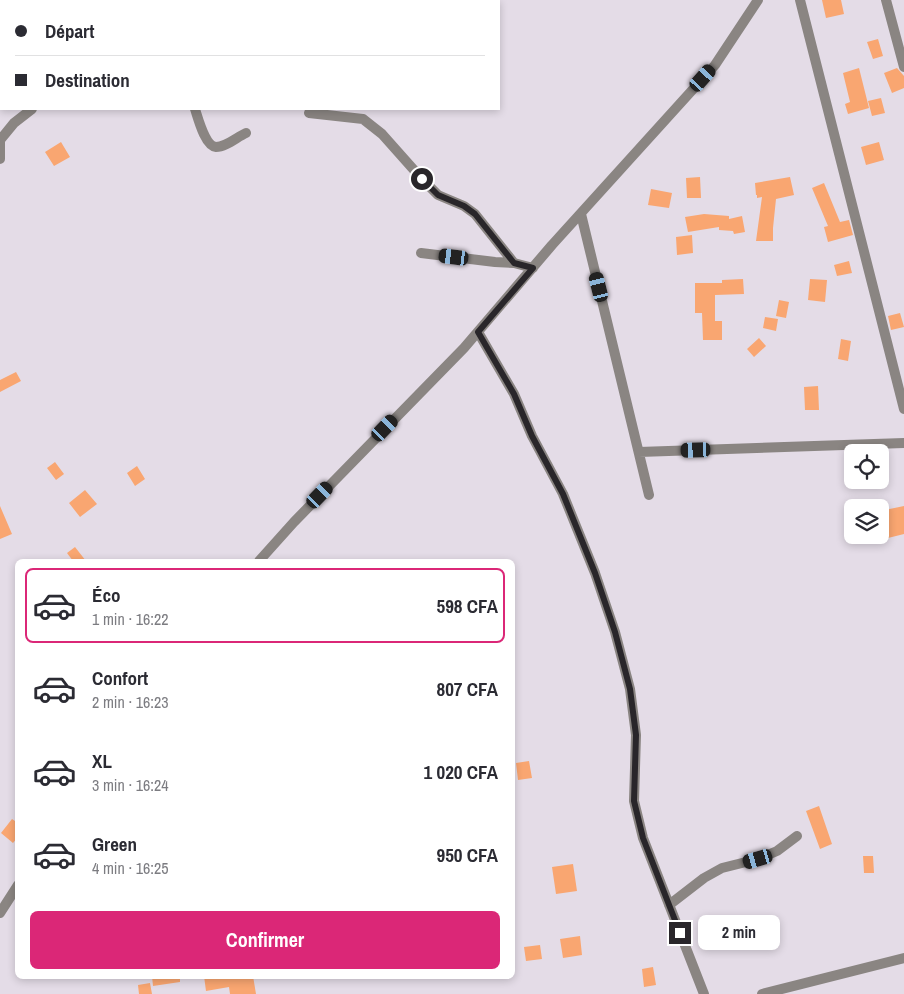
<!DOCTYPE html>
<html lang="fr">
<head>
<meta charset="utf-8">
<style>
	body { margin:0; font-family:"Archivo Narrow",sans-serif; background:#f2f2f3; color:#2b2b33; height:100vh; display:flex; flex-direction:column; font-size:19px; white-space:nowrap }
	* { box-sizing:border-box; margin:0 }
	p { font-size:16px; color:#7c7c81 }
	.icon { flex:none; width:28px; height:28px; fill:none; stroke:currentColor; stroke-width:2; stroke-linecap:round; stroke-linejoin:round }
	.map { position:relative; flex:1; overflow:hidden }
	.details { position:absolute; left:15px; top:559px; width:500px; height:420px; display:flex; flex-direction:column; background:#fff; border-radius:8px; box-shadow:0 2px 8px #0003 }
	.details>* { flex:none }
	.guide { position:absolute; left:0px; top:0px; width:500px; height:110px; box-shadow:0 2px 8px #0003; display:grid; align-content:center; height:110px; padding:0 15px; background:#fff }
	.fabs { position:absolute; left:844px; top:444px; display:grid; gap:10px }
	.fabs a { display:grid; place-items:center; width:45px; height:45px; border-radius:8px; background:#fff; box-shadow:0 2px 8px #0003; font-size:25px }
	.end { position:absolute; width:22px; height:22px; margin:-11px; border:6px solid #29262a; background:#fff; box-shadow:0 0 0 2px #fff }
	.from { border-radius:50% }
	.bubble { position:absolute; height:35px; border-radius:8px; background:#fff; box-shadow:0 2px 8px #0003; font-size:16px; font-weight:700; line-height:35px; text-align:center }
	.car { position:absolute; width:15px; height:30px; margin:-15px -8px; border-radius:6px; box-shadow:0 0 4px 1px #0007; background:linear-gradient(#222 24%,#8ab4d8 0 40%,#222 0 76%,#8ab4d8 0 86%,#222 0) }
	.guide b { display:flex; align-items:center; gap:18px; height:48px; font-size:19px }
	.guide b+b { border-top:1px solid #e1e1e2 }
	.guide i { width:12px; height:12px; background:#2b2b33 }
	ul { padding:9px 0 0; list-style:none }
	li { display:flex; align-items:center; gap:15px; height:75px; margin:0 10px 8px; padding:0 5px; border:2px solid transparent; border-radius:8px }
	li div { flex:1 }
	li b { display:block; font-size:19px }
	li em { font-style:normal; font-weight:700 }
	li.on { border-color:#db2777 }
	li>.icon { width:45px; height:45px; stroke-width:1.5 }
	.action { display:flex; gap:10px; margin-top:auto; padding:10px 15px }
	.action a { flex:1; height:58px; border-radius:8px; background:#db2777; color:#fff; font-size:20px; font-weight:700; line-height:58px; text-align:center }
	.map>svg:first-child { display:block }
</style>
</head>
<body>
<div class="map">
<svg width="904" height="994" viewBox="0 0 904 994">
	<rect width="100%" height="100%" fill="#e4dce7"/>
	<path fill="#f9a671" d="M 822,0 L 841,0 L 844,14 L 826,18 Z
		M 878,39 L 883,56 L 873,59 L 867,42 Z
		M 859,68 L 869,108 L 848,114 L 845,104 L 850,102 L 843,73 Z
		M 897,68 L 904,76 L 904,88 L 892,93 L 884,73 Z
		M 881,98 L 885,113 L 872,116 L 868,101 Z
		M 61,142 L 70,157 L 54,166 L 45,152 Z
		M 879,142 L 884,160 L 866,165 L 861,147 Z
		M 700,177 L 701,198 L 687,198 L 686,178 Z
		M 790,177 L 794,195 L 776,199 L 773,228 L 773,241 L 756,241 L 762,197 L 757,198 L 757,195 L 756,195 L 755,183 Z
		M 824,183 L 840,222 L 849,220 L 853,235 L 828,242 L 824,227 L 828,226 L 812,188 Z
		M 651,189 L 672,193 L 669,208 L 648,205 Z
		M 704,214 L 729,216 L 729,219 L 742,216 L 745,232 L 734,234 L 733,231 L 719,230 L 719,227 L 688,232 L 685,217 Z
		M 692,235 L 693,253 L 677,255 L 676,237 Z
		M 849,261 L 852,273 L 837,276 L 834,265 Z
		M 743,279 L 744,294 L 715,295 L 715,321 L 722,321 L 722,340 L 703,340 L 702,313 L 695,313 L 695,283 L 722,283 L 722,280 Z
		M 810,279 L 827,280 L 825,302 L 808,300 Z
		M 779,300 L 789,302 L 786,318 L 776,316 Z
		M 900,313 L 904,327 L 891,330 L 888,316 Z
		M 765,317 L 778,319 L 776,331 L 763,328 Z
		M 759,338 L 766,346 L 754,357 L 747,349 Z
		M 841,339 L 851,341 L 848,361 L 838,359 Z
		M 16,372 L 21,381 L 0,392 L 0,380 Z
		M 818,386 L 819,410 L 805,410 L 804,387 Z
		M 55,462 L 64,474 L 56,480 L 47,468 Z
		M 137,466 L 145,479 L 135,486 L 127,473 Z
		M 85,490 L 97,504 L 80,517 L 69,503 Z
		M 0,506 L 12,534 L 0,539 Z
		M 904,506 L 904,534 L 880,540 L 880,511 Z
		M 75,547 L 86,561 L 73,561 L 67,553 Z
		M 529,761 L 532,778 L 518,780 L 516,763 Z
		M 819,806 L 832,844 L 820,849 L 806,811 Z
		M 12,819 L 18,823 L 18,837 L 13,843 L 1,833 Z
		M 863,856 L 873,856 L 874,873 L 864,873 Z
		M 573,864 L 577,891 L 556,894 L 552,867 Z
		M 580,936 L 582,955 L 563,958 L 560,939 Z
		M 540,945 L 542,959 L 526,961 L 524,947 Z
		M 653,967 L 656,985 L 644,987 L 642,969 Z
		M 152,976 L 180,976 L 180,982 L 153,986 Z
		M 204,976 L 253,976 L 256,994 L 230,994 L 229,987 L 206,991 Z
		M 150,983 L 152,994 L 139,994 L 138,985 Z"/>
	<g fill="none" stroke-linecap="round" stroke-linejoin="round">
		<path stroke="#8a8582" stroke-width="10" d="M 800,0 L 904,409
			M 886,0 L 904,67
			M 195,109 C 198,118 205,146 216,147 C 226,147 237,137 246,133
			M 309,113 L 363,119 L 382,134 L 422,179 L 438,195 L 464,206 L 475,214 L 514,263
			M 0,139 L 0,159
			M 0,140 L 14,123 L 32,109
			M 581,214 L 649,495
			M 421,253 L 495,262 L 514,263 L 533,268
			M 478,332 L 514,394 L 532,436 L 563,494 L 595,573 L 615,632 L 630,689 L 636,735 L 634,801 L 643,838 L 704,994
			M 639,452 L 904,443
			M 259,561 L 294,522 L 464,348 L 552,245 L 715,65 L 758,0
			M 669,905 L 704,878 L 722,868 L 758,859 L 777,851 L 797,836
			M 0,913 L 18,885
			M 762,994 L 904,958"/>
	</g>
	<g fill="none" stroke-linecap="round" stroke-linejoin="round">
		<path stroke="#29262a" stroke-width="6" d="M 422,179 L 438,195 L 464,206 L 475,214 L 514,263 L 533,268 L 478,332 L 514,394 L 532,436 L 563,494 L 595,573 L 615,632 L 630,689 L 636,735 L 634,801 L 643,838 L 680,933"/>
	</g>
</svg>
<div class="fabs">
<a><svg class="icon" aria-label="locate" viewBox="0 0 24 24"><circle cx="12" cy="12" r="6"/><path d="M12 2v4M12 18v4M2 12h4M18 12h4"/></svg></a>
<a><svg class="icon" aria-label="layers" viewBox="0 0 24 24"><path d="M12 4l9 5-9 5-9-5zM3 14l9 5 9-5"/></svg></a>
</div>
<i class="end from" style="left:422px;top:179px"></i>
<i class="end" style="left:680px;top:933px"></i>
<div class="bubble" style="left:698px;top:915px;width:82px">2 min</div>
<i class="car" style="left:703px;top:78px;rotate:42deg"></i>
<i class="car" style="left:454px;top:257px;rotate:277deg"></i>
<i class="car" style="left:599px;top:287px;rotate:346deg"></i>
<i class="car" style="left:385px;top:428px;rotate:44deg"></i>
<i class="car" style="left:696px;top:450px;rotate:268deg"></i>
<i class="car" style="left:320px;top:495px;rotate:44deg"></i>
<i class="car" style="left:758px;top:859px;rotate:254deg"></i>
<div class="guide">
<b><i class="from"></i>Départ</b>
<b><i></i>Destination</b>
</div>
<section class="details">
<ul>
<li class="on"><svg class="icon" aria-label="car" viewBox="0 0 24 24"><path d="M5 17H2v-5l4-1 3-4h7l3 4 3 1v5h-3M9 17h6M6 11h13"/><circle cx="7" cy="17" r="2"/><circle cx="17" cy="17" r="2"/></svg><div><b>Éco</b><p>1 min · 16:22</p></div><em>598 CFA</em></li>
<li><svg class="icon" aria-label="car" viewBox="0 0 24 24"><path d="M5 17H2v-5l4-1 3-4h7l3 4 3 1v5h-3M9 17h6M6 11h13"/><circle cx="7" cy="17" r="2"/><circle cx="17" cy="17" r="2"/></svg><div><b>Confort</b><p>2 min · 16:23</p></div><em>807 CFA</em></li>
<li><svg class="icon" aria-label="car" viewBox="0 0 24 24"><path d="M5 17H2v-5l4-1 3-4h7l3 4 3 1v5h-3M9 17h6M6 11h13"/><circle cx="7" cy="17" r="2"/><circle cx="17" cy="17" r="2"/></svg><div><b>XL</b><p>3 min · 16:24</p></div><em>1 020 CFA</em></li>
<li><svg class="icon" aria-label="car" viewBox="0 0 24 24"><path d="M5 17H2v-5l4-1 3-4h7l3 4 3 1v5h-3M9 17h6M6 11h13"/><circle cx="7" cy="17" r="2"/><circle cx="17" cy="17" r="2"/></svg><div><b>Green</b><p>4 min · 16:25</p></div><em>950 CFA</em></li>
</ul>
<div class="action"><a>Confirmer</a></div>
</section>
</div>
</body>
</html>
